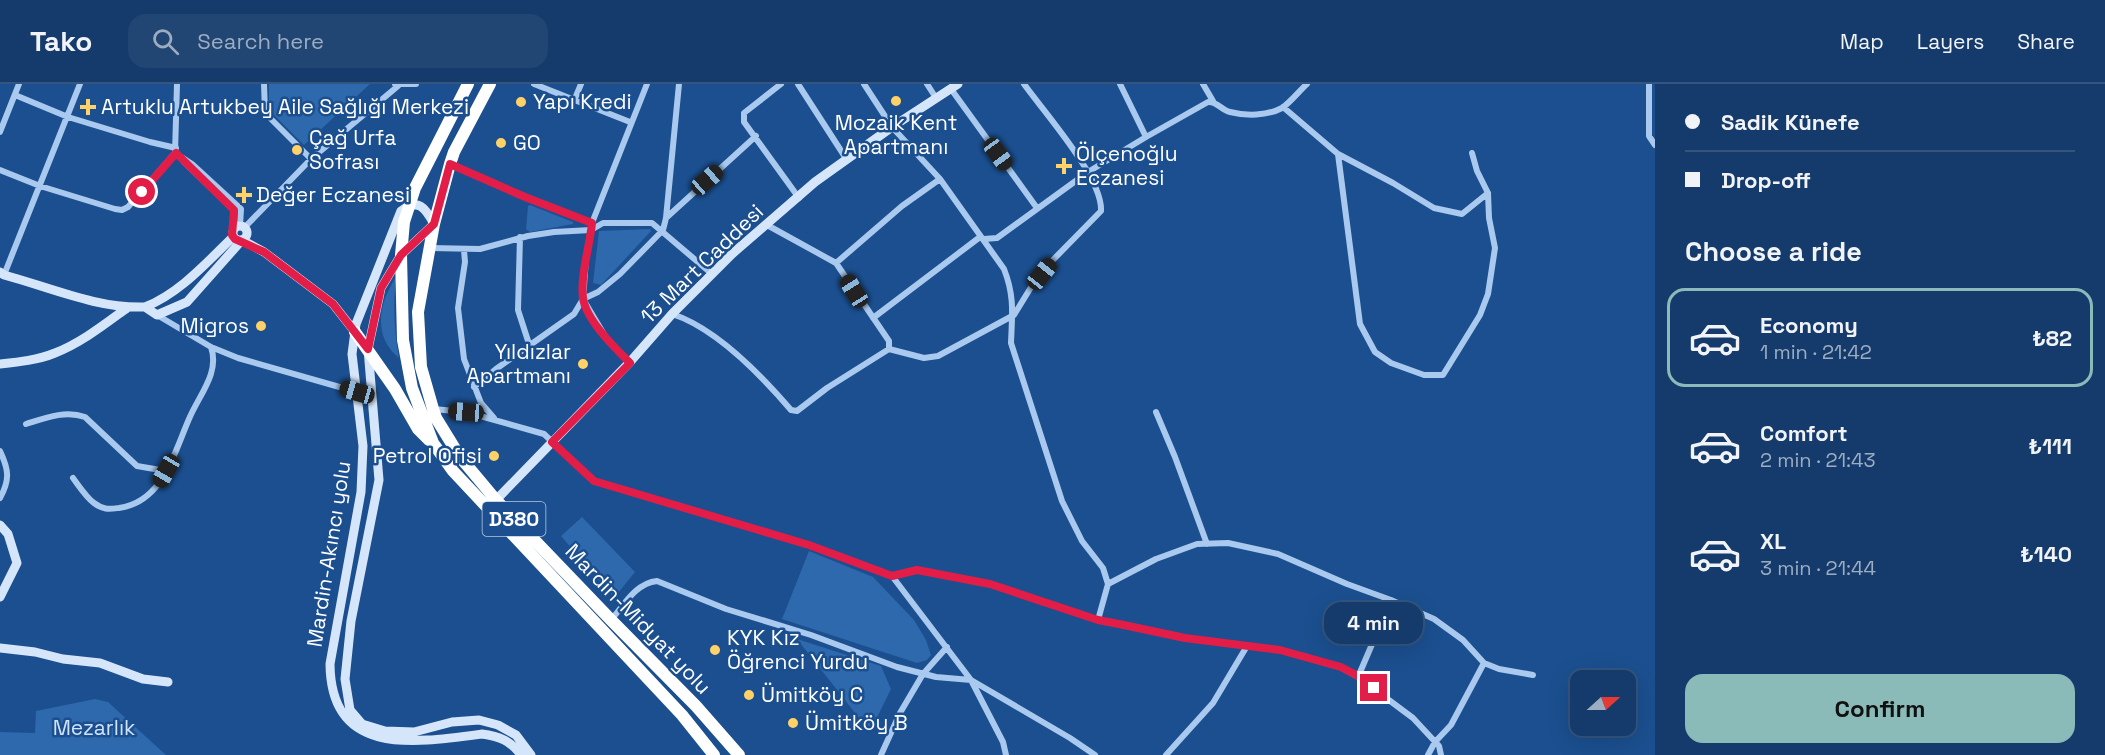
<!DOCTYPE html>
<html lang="en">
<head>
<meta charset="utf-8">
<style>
	body { margin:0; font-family:"Space Grotesk",sans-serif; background:#214673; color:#f1f3f6; height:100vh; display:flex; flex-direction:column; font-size:22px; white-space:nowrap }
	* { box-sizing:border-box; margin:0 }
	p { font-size:20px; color:#9dadc1 }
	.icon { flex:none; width:33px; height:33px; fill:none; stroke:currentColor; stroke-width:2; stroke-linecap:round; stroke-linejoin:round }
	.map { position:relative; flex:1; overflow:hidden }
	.details { display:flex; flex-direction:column; background:#143b6b; width:450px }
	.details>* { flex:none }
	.top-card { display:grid; align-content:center; height:132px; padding:0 30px; background:#143b6b }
	.needle { width:39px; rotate:69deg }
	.controls { position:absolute; left:1570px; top:586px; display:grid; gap:12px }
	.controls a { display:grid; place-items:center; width:66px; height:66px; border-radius:12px; background:#143b6b; box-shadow:0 6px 24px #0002,0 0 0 2px #33557e; font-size:30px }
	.end { position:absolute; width:27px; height:27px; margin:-14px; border:8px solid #e11d48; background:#fff; box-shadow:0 0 0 3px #fff }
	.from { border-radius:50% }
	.bubble { position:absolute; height:42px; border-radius:18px; background:#143b6b; box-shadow:0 6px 24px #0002,0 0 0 2px #33557e; font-size:20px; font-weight:700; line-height:42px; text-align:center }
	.car { position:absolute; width:18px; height:36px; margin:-18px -9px; border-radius:8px; box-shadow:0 0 4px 2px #0007; background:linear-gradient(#222 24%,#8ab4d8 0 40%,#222 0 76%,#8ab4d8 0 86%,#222 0) }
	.top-card b { display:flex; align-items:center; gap:21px; height:57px; font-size:22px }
	.top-card b+b { border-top:2px solid #33557e }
	.top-card i { width:15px; height:15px; background:#f1f3f6 }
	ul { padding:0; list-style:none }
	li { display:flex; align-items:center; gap:18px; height:99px; margin:0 12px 9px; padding:0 18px; border:3px solid transparent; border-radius:18px }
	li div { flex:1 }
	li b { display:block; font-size:22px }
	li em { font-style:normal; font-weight:700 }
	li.active { border-color:#8bbbb9 }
	li>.icon { width:54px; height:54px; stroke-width:1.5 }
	h2 { padding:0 30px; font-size:27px; line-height:72px }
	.cta { display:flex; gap:12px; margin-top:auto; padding:12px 30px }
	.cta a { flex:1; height:69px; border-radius:18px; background:#8bbbb9; color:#111; font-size:24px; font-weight:700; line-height:69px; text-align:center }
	header { display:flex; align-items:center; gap:36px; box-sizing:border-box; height:84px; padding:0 30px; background:#143b6b; border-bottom:2px solid #33557e }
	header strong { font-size:28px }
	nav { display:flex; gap:33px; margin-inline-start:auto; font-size:21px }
	.search { width:420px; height:54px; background:#214673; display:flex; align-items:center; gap:15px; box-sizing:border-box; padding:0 21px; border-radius:18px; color:#9dadc1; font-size:22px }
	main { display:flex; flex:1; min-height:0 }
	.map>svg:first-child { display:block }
</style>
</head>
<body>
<header>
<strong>Tako</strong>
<div class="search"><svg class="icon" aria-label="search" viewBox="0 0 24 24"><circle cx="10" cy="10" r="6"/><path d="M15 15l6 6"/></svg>Search here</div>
<nav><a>Map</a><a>Layers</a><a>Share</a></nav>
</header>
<main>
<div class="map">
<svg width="1655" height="671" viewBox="0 0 1655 671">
	<rect width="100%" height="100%" fill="#1b4f8f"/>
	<path fill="#2e69ad" d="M 269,0 L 370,0 L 304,61 L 269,26 Z
		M 530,121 L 573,138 L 573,140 L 530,148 L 526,145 L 528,122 Z
		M 650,145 L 651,147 L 601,201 L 593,199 L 599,147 Z
		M 396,193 C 393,221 394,246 399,274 C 372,252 379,219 396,193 Z
		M 582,433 L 635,488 L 614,514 L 561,452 Z
		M 809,467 L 873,493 L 914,536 L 926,556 L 931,571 L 927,576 L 917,579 L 782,535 Z
		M 797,555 L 881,582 L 891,605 L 870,648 Z
		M 95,615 L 108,618 L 166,671 L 0,671 L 0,648 L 35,649 L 36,627 Z"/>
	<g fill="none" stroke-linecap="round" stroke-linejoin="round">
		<path stroke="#a9c9ee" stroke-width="6" d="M 264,0 L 265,29 L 311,75
			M 395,0 L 416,0
			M 534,0 L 630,38
			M 781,0 L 744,29 L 744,38 L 799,114
			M 798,0 L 847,76
			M 864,0 L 892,43 L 940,95 L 1004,185 C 1015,213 1012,231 1011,259 L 1062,417 L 1082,457 L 1103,484 L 1108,500 L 1098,536
			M 927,0 L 936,14
			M 1203,0 L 1213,17
			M 1649,0 L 1649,52 L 1655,61
			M 951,5 L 1037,124
			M 15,11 L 68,33 L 150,58 L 176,64
			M 574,17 L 581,0
			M 1283,23 L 1338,70 L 1360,240 L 1375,268 L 1391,279 L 1424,291 L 1443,291 L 1480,231 L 1488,210 L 1495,164 L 1489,134 L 1488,109 L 1477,87 L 1472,69
			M 0,48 L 19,0
			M 1146,53 L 1208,18 C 1217,17 1221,26 1230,28 C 1246,32 1267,32 1282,24 C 1291,18 1299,7 1307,0
			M 175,69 L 192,80 L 241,125 L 240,142
			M 1338,70 L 1393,99 L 1434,124 L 1462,130 L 1488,109
			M 184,78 L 234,126 L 233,146
			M 450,80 L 525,113 L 592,139
			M 0,86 L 40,102 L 115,125 L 122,126 L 128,123 L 175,69 L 177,0
			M 666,134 L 679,0
			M 244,144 L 311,75 L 398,2
			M 520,153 L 518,226 L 530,263
			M 984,155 L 997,154 L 1088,88 L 1146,53 L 1120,0
			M 430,164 L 480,165 L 528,152 L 554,148 L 591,146 L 603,139 L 652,139 L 712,190
			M 464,166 L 465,178 L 458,224 L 464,275 L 481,319 L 494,334
			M 836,179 L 902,122 L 940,95
			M 4,191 L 80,0
			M 672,230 C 716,244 761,291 791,326 L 797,327 L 827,304 L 889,265 L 889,257 L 836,179 L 767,141
			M 157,231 L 211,263 L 238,274 L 357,308
			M 873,234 L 980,153
			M 889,265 L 924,274 L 938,272 L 1014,231 L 1033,200 L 1050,179 L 1101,127 C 1103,94 1044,28 1024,0
			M 630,278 L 608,257 L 583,215 L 586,175 L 592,139 L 647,0
			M 474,303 L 496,285 L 574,230 L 583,215 L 598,208 L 620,190 L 663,146 L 666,134 L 756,52
			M 433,325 L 466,328 L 544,350 L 594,397 L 809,461 L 892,492 L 971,596 L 1003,658 L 1006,671
			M 1156,328 L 1175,373 L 1207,460
			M 26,340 C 45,334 65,326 85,333 L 137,382 L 166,387
			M 0,367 C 9,386 10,396 0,414
			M 73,394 C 79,402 86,413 94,419 C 103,426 109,425 119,424 C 163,418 174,369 189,335 C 199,311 220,289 211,263
			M 892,492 L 917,486 L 990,500 L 1098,536 L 1185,554 L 1280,566 L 1340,583 L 1358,593 L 1413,634 L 1439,662 L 1441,671
			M 1108,500 L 1156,475 L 1197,460 L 1228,459 L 1278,470 L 1347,500 L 1391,516 L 1434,535 L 1463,556 L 1484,579 L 1499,585 L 1533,591
			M 611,536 C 624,521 636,499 657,497 L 726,525 L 811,551 L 897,583 L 936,593 L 971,596 L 1070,654 L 1095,671
			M 1358,593 L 1391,516
			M 881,671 L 900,629 L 923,590 L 947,563
			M 1166,671 L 1213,619 L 1247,562
			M 1428,671 L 1435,658 L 1451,641 L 1484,579"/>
		<path stroke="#d6e6fa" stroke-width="9" d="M233 149a7 7 0 1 1 14 0a7 7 0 1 1-14 0Z
			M 233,153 C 206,179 180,209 145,223 L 157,231 L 187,218 L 242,156 L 264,168 L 333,220 L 355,248
			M 0,188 L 4,191 C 49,203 98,225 145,223
			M 0,280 C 19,278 38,276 55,269 C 81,259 105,240 127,224
			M 496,416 L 630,278 L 672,230 L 732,170 L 815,98 L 892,43 L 958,0
			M 0,441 L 8,450 L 17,479 L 0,513
			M 0,564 L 35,568 L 63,575 L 100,579 L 143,595 L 168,598
			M 521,671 C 511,657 499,652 482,650 C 409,660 331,671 330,580 L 361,408 L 363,362 L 352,270 L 356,240 L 401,127 C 418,114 425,123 434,140 L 401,171 L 381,204 L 368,265 L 379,396 L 351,537 L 345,595 L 350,626 L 362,640 L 385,647 L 414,648 L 452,638 L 479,636 L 498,641 L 516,651 L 531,671"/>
		<path stroke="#fff" stroke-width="12" d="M 468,0 L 415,104 L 404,138 L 401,171 L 403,256 L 412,304 L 433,359 L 453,387 L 682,631 L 714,671
			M 490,0 L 454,68 L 450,80 L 434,140 L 418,228 L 421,283 L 433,325 L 436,334 L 460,373 L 496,416 L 611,536 L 696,622 L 739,671
			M 355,248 L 395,305 L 418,345 L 429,356"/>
	</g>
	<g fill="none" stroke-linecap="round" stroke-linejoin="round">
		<path stroke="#e11d48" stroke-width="8" d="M 142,108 L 176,69 L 234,126 L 232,151 L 235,155 L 264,168 L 333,220 L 368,265 L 381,204 L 401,171 L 434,140 L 450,80 L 525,113 L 592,139 C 590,161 580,192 583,214 C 586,236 615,264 630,279 L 552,358 L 594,397 L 809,461 L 892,492 L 917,486 L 990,500 L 1098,536 L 1119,540 L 1185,554 L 1280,566 L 1341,583 L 1358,592 L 1374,604"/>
	</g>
	<g fill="#ffd166" stroke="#1b4f8f" stroke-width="2">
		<circle cx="896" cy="17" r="6"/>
		<circle cx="521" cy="18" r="6"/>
		<path d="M85 14h6v6h6v6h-6v6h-6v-6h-6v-6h6z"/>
		<circle cx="501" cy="59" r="6"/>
		<circle cx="297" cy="66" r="6"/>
		<path d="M1061 73h6v6h6v6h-6v6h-6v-6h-6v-6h6z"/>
		<path d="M241 102h6v6h6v6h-6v6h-6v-6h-6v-6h6z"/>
		<circle cx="261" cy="242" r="6"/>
		<circle cx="583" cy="280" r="6"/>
		<circle cx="494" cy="372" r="6"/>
		<circle cx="715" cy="566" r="6"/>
		<circle cx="749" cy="611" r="6"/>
		<circle cx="793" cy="639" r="6"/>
	</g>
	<g text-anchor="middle" stroke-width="5" stroke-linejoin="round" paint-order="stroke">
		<rect fill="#1b4f8f" stroke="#bbcadd" stroke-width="1.5" x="482.5" y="418" width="63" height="34" rx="4.5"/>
		<g font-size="20" font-weight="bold" fill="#fff">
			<text x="514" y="442">D380</text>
		</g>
		<g font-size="21" fill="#fff" stroke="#1b4f8f" text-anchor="start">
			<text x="533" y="25">Yapı Kredi</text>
			<text x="101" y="30">Artuklu Artukbey Aile Sağlığı Merkezi</text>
			<text x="896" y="46" text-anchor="middle">Mozaik Kent<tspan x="896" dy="24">Apartmanı</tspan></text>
			<text x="309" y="61">Çağ Urfa<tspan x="309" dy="24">Sofrası</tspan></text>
			<text x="513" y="66">GO</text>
			<text x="1076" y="77">Ölçenoğlu<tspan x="1076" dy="24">Eczanesi</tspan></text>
			<text x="256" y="118">Değer Eczanesi</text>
			<text x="249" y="249" text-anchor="end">Migros</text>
			<text x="571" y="275" text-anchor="end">Yıldızlar<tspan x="571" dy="24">Apartmanı</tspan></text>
			<text x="482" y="379" text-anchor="end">Petrol Ofisi</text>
			<text x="727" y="561">KYK Kız<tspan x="727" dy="24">Öğrenci Yurdu</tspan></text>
			<text x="761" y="618">Ümitköy C</text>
			<text x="805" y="646">Ümitköy B</text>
		</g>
		<g font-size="21" fill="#fff" stroke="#1b4f8f">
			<text transform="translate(702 180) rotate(-44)" y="7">13 Mart Caddesi</text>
			<text transform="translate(329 470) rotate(-81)" y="7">Mardin-Akıncı yolu</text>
			<text transform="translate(638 535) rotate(46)" y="7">Mardin-Midyat yolu</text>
		</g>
		<g font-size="21" fill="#cfe3fa" stroke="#1b4f8f">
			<text x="94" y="651">Mezarlık</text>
		</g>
	</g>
</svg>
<div class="controls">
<a><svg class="needle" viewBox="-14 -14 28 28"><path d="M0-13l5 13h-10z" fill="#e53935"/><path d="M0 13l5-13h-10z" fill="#9dadc1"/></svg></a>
</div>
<i class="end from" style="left:142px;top:108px"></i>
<i class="end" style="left:1374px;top:604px"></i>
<div class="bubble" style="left:1324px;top:518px;width:99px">4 min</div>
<i class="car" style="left:998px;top:70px;rotate:144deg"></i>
<i class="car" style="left:707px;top:96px;rotate:49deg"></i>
<i class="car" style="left:1042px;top:190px;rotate:39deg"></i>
<i class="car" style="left:854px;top:207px;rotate:328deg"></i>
<i class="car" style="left:357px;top:308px;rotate:286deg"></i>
<i class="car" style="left:466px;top:328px;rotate:274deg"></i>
<i class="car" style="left:166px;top:387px;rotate:210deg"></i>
</div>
<section class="details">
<div class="top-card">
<b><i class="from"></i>Sadik Künefe</b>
<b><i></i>Drop-off</b>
</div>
<h2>Choose a ride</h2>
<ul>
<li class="active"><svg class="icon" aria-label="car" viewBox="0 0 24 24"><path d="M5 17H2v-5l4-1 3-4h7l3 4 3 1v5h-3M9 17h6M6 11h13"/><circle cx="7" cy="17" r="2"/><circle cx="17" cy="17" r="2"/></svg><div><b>Economy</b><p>1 min · 21:42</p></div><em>₺82</em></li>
<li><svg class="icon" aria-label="car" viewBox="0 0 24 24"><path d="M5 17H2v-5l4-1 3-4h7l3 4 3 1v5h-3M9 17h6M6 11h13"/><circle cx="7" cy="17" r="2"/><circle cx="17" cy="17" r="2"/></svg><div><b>Comfort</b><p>2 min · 21:43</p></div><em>₺111</em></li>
<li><svg class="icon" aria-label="car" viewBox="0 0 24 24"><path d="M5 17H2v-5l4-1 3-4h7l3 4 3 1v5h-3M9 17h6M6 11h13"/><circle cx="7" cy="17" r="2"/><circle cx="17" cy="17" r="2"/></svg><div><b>XL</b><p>3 min · 21:44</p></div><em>₺140</em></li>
</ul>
<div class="cta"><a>Confirm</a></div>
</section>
</main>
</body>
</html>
